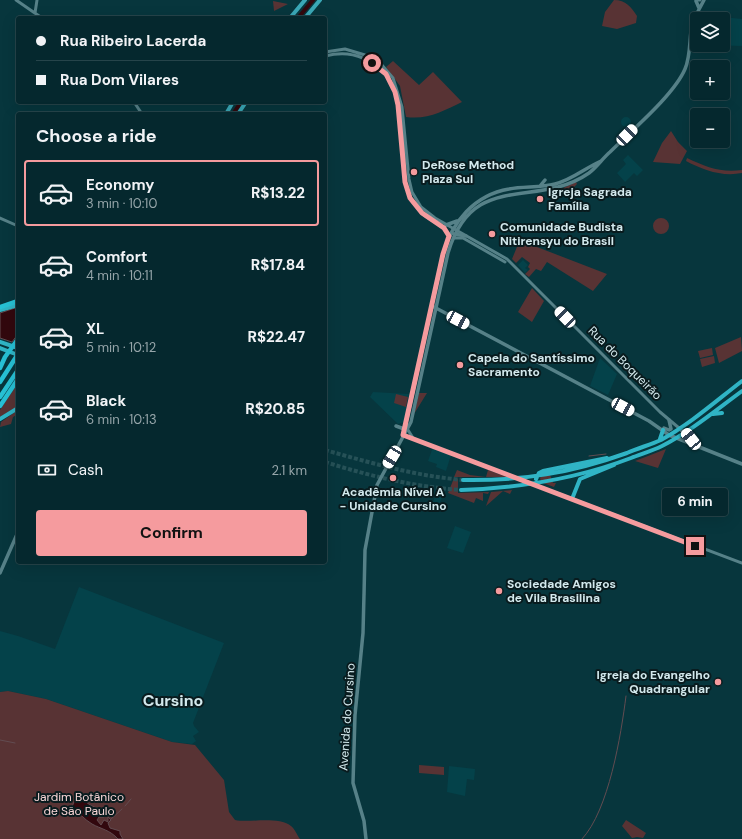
<!DOCTYPE html>
<html lang="en">
<head>
<meta charset="utf-8">
<style>
	body { margin:0; font-family:"DM Sans",sans-serif; background:#0e3036; color:#f1f3f6; height:100vh; display:flex; flex-direction:column; font-size:15px; white-space:nowrap }
	* { box-sizing:border-box; margin:0 }
	p { font-size:13px; color:#97a6aa }
	.icon { flex:none; width:22px; height:22px; fill:none; stroke:currentColor; stroke-width:2; stroke-linecap:round; stroke-linejoin:round }
	.map { position:relative; flex:1; overflow:hidden }
	.details { position:absolute; left:16px; top:112px; width:311px; height:452px; display:flex; flex-direction:column; background:#05282e; border-radius:4px; box-shadow:0 4px 16px #0002,0 0 0 1px #26444a }
	.details>* { flex:none }
	.top-card { position:absolute; left:16px; top:16px; width:311px; height:88px; border-radius:4px; box-shadow:0 4px 16px #0002,0 0 0 1px #26444a; display:grid; align-content:center; height:88px; padding:0 20px; background:#05282e }
	.buttons { position:absolute; left:690px; top:12px; display:grid; gap:8px }
	.buttons a { display:grid; place-items:center; width:40px; height:40px; border-radius:4px; background:#05282e; box-shadow:0 4px 16px #0002,0 0 0 1px #26444a; font-size:20px }
	.end { position:absolute; width:18px; height:18px; margin:-9px; border:5px solid #f59b9e; background:#111; box-shadow:0 0 0 2px #111 }
	.from { border-radius:50% }
	.bubble { position:absolute; height:28px; border-radius:4px; background:#05282e; box-shadow:0 4px 16px #0002,0 0 0 1px #26444a; font-size:13px; font-weight:700; line-height:28px; text-align:center }
	.car { position:absolute; width:12px; height:24px; margin:-12px -6px; border-radius:5px; box-shadow:0 0 3px 1px #0007; background:linear-gradient(#fff 24%,#345 0 40%,#fff 0 76%,#345 0 86%,#fff 0) }
	.top-card b { display:flex; align-items:center; gap:14px; height:38px; font-size:15px }
	.top-card b+b { border-top:1px solid #26444a }
	.top-card i { width:10px; height:10px; background:#f1f3f6 }
	ul { padding:0; list-style:none }
	li { display:flex; align-items:center; gap:12px; height:66px; margin:0 8px 6px; padding:0 12px; border:2px solid transparent; border-radius:4px }
	li div { flex:1 }
	li b { display:block; font-size:15px }
	li em { font-style:normal; font-weight:700 }
	li.current { border-color:#f59b9e }
	li>.icon { width:36px; height:36px; stroke-width:1.5 }
	h2 { padding:0 20px; font-size:18px; line-height:48px }
	.pay { display:flex; align-items:center; gap:10px; height:44px; padding:0 20px; font-size:15px }
	.pay p { margin-inline-start:auto }
	.action { display:flex; gap:8px; margin-top:auto; padding:8px 20px }
	.action a { flex:1; height:46px; border-radius:4px; background:#f59b9e; color:#111; font-size:16px; font-weight:700; line-height:46px; text-align:center }
	.map>svg:first-child { display:block }
</style>
</head>
<body>
<div class="map">
<svg width="742" height="839" viewBox="0 0 742 839">
	<rect width="100%" height="100%" fill="#07363d"/>
	<path fill="#04424a" d="M 713,16 L 742,19 L 742,46 L 712,45 L 723,45 L 723,19 L 707,19 Z
		M621 122a5 5 0 1 1 10 0a5 5 0 1 1-10 0Z
		M 628,155 L 643,170 L 637,176 L 634,173 L 625,182 L 617,173 L 626,164 L 623,160 Z
		M 523,260 L 528,265 L 525,268 L 528,270 L 525,273 L 518,265 Z
		M 600,358 L 617,374 L 608,395 L 590,386 Z
		M 373,392 L 409,394 L 404,422 L 398,424 L 370,397 Z
		M 433,447 L 451,455 L 446,471 L 436,467 L 437,464 L 428,461 Z
		M 437,492 L 443,495 L 436,512 L 430,509 Z
		M 455,526 L 471,532 L 463,553 L 447,548 Z
		M 79,587 L 224,643 L 193,723 L 194,726 L 199,732 L 193,736 L 196,741 L 192,744 L 172,742 L 46,699 L 8,691 L 0,692 L 0,631 L 18,636 L 55,649 Z
		M 449,766 L 475,769 L 474,780 L 467,779 L 465,796 L 447,792 Z"/>
	<path fill="#583334" d="M 614,0 C 626,0 631,7 637,16 L 636,23 L 617,29 L 602,26 L 605,12 Z
		M 273,1 L 288,4 L 274,11 Z
		M 393,61 L 419,85 L 433,72 L 462,102 C 443,111 428,120 406,117 L 400,86 L 386,67 Z
		M 671,131 L 678,142 L 687,151 L 680,164 L 653,162 L 662,143 Z
		M 687,158 C 706,167 721,173 742,170 L 742,173 C 722,177 703,170 686,161 Z
		M 576,182 L 577,184 L 566,195 L 559,190 Z
		M653 226a8 8 0 1 1 16 0a8 8 0 1 1-16 0Z
		M 519,242 L 524,242 L 607,274 L 593,291 L 547,262 L 541,271 L 536,269 L 529,277 L 525,274 L 530,269 L 528,267 L 530,263 L 522,257 L 516,263 L 512,259 Z
		M 532,288 L 544,301 L 532,322 L 518,312 Z
		M 741,337 L 742,351 L 719,363 L 715,348 Z
		M 712,348 L 713,355 L 700,358 L 698,351 Z
		M 714,356 L 715,363 L 702,367 L 700,359 Z
		M 18,383 L 18,406 L 0,417 L 0,410 Z
		M 419,393 L 427,393 L 414,414 Z
		M 396,394 L 408,397 L 406,407 L 394,403 Z
		M 18,410 L 18,414 L 13,417 L 11,424 L 0,427 L 1,422 Z
		M 666,449 L 658,468 L 635,461 Z
		M 457,470 L 470,475 L 486,477 L 488,470 L 507,477 L 454,477 Z
		M 549,472 L 553,483 L 556,483 L 554,487 L 543,483 L 540,479 L 541,476 Z
		M 454,478 L 458,479 L 458,493 L 489,492 L 488,494 L 483,493 L 483,501 L 476,498 L 474,503 L 448,493 Z
		M 512,490 L 510,494 L 503,491 L 486,506 L 491,492 Z
		M 8,691 L 46,699 L 172,742 L 195,745 L 224,780 L 229,812 L 235,820 C 250,823 278,816 291,826 C 295,829 297,835 300,839 L 0,839 L 0,692 Z
		M 419,765 L 444,767 L 444,775 L 419,773 Z
		M 626,820 L 646,833 L 643,838 L 637,837 L 632,838 L 622,826 Z"/>
	<path fill="#32080e" stroke="#624c51" d="M 18,307 L 18,334 L 12,342 L 0,338 L 0,313 Z
		M 81,798 L 90,805 L 99,809 L 104,817 L 99,817 L 97,820 L 101,825 L 104,820 L 108,822 L 108,817 L 111,820 L 108,823 L 110,828 L 120,831 L 120,834 L 123,839 L 118,839 C 110,830 101,829 92,824 C 85,820 78,812 72,807 L 75,799 Z"/>
	<g fill="none" stroke-linecap="round" stroke-linejoin="round">
		<path stroke="#624c51" stroke-width="1" d="M 589,456 L 606,454
			M 0,740 L 15,743
			M 125,806 L 131,799
			M 110,820 L 122,809
			M 582,839 C 609,810 621,735 626,696"/>
		<path stroke="#32080e" stroke-width="4" d="M 298,18 L 313,0
			M 233,114 L 241,102"/>
		<path stroke="#265157" stroke-width="4" stroke-dasharray="4 2" stroke-linecap="butt" d="M 325,450 C 371,463 416,476 463,480
			M 325,462 C 370,476 415,487 461,490"/>
		<path stroke="#568188" stroke-width="3" d="M 16,0 L 42,18
			M 698,0 L 700,0
			M 35,13 L 37,0
			M 325,52 L 345,49 L 365,55 L 381,64 L 393,78 L 402,107 L 409,179 L 412,192 L 421,207 L 435,218 L 507,259 L 660,412 L 679,428
			M 325,56 C 341,52 354,53 369,61 C 404,80 401,125 404,160 C 404,170 404,180 407,190 C 411,199 416,208 424,215 C 432,222 445,225 449,236
			M 134,102 L 142,114
			M 0,218 L 18,226
			M 454,238 L 463,238 L 505,262
			M 408,430 L 413,438
			M 403,435 L 742,563"/>
		<path stroke="#568188" stroke-width="3.5" d="M 696,1 L 699,8
			M 540,186 L 545,180
			M 446,225 L 457,221
			M 454,234 L 466,236
			M 434,307 L 649,421 L 669,435 L 742,464
			M 396,426 L 407,430
			M 664,428 L 669,430 L 671,429 L 669,420
			M 679,428 L 695,444
			M 403,437 L 443,254 C 452,222 474,195 509,189 C 524,186 540,188 555,184 C 572,180 585,168 601,161
			M 0,573 L 18,532
			M 364,594 L 363,633 L 355,715 L 353,783 L 364,821 L 366,839
			M 364,595 L 365,550 L 377,485 L 411,422 L 448,253 C 473,169 536,210 589,173 C 597,167 602,159 610,152 C 631,131 674,95 685,69 C 691,55 689,39 692,24 C 695,16 700,8 704,0"/>
		<path stroke="#3aa7b6" stroke-width="4" d="M 290,18 L 305,0
			M 305,18 L 320,0
			M 226,114 L 233,102
			M 238,114 L 246,102"/>
		<path stroke="#30b4c5" stroke-width="4" d="M 0,310 L 18,305
			M 0,342 L 18,348
			M 0,348 L 18,355
			M 713,414 L 722,413
			M 0,419 L 18,408
			M 660,439 L 663,430
			M 536,479 L 539,473 L 543,471 L 607,458
			M 463,480 C 522,481 571,473 627,453 C 638,448 650,445 661,440 C 690,424 716,401 742,381
			M 461,490 C 519,488 576,479 631,458 C 641,454 652,451 662,446 C 691,431 716,410 742,391
			M 572,499 L 580,479 L 614,465"/>
		<path stroke="#27c0d4" stroke-width="4.5" d="M 0,307 L 18,301
			M 0,368 L 5,357 L 18,339
			M 0,382 L 18,354
			M 0,397 L 18,370
			M 0,406 L 18,379"/>
	</g>
	<g fill="none" stroke-linecap="round" stroke-linejoin="round">
		<path stroke="#f59b9e" stroke-width="5" d="M 372,63 L 386,74 L 395,92 L 398,105 L 405,182 L 410,198 L 422,213 L 444,228 L 449,236 L 443,254 L 403,435 L 695,546"/>
	</g>
	<g fill="#f59b9e" stroke="#091b1e" stroke-width="1.5">
		<circle cx="414" cy="172" r="4"/>
		<circle cx="540" cy="199" r="4"/>
		<circle cx="492" cy="234" r="4"/>
		<circle cx="460" cy="365" r="4"/>
		<circle cx="393" cy="478" r="4"/>
		<circle cx="499" cy="591" r="4"/>
		<circle cx="718" cy="682" r="4"/>
	</g>
	<g text-anchor="middle" stroke-width="4" stroke-linejoin="round" paint-order="stroke">
		<g font-size="12" font-weight="bold" fill="#d3e9ed" stroke="#091b1e" text-anchor="start">
			<text x="422" y="169">DeRose Method<tspan x="422" dy="14">Plaza Sul</tspan></text>
			<text x="548" y="196">Igreja Sagrada<tspan x="548" dy="14">Família</tspan></text>
			<text x="500" y="231">Comunidade Budista<tspan x="500" dy="14">Nitirensyu do Brasil</tspan></text>
			<text x="468" y="362">Capela do Santíssimo<tspan x="468" dy="14">Sacramento</tspan></text>
			<text x="393" y="496" text-anchor="middle">Acadêmia Nível A<tspan x="393" dy="14">- Unidade Cursino</tspan></text>
			<text x="507" y="588">Sociedade Amigos<tspan x="507" dy="14">de Vila Brasilina</tspan></text>
			<text x="710" y="679" text-anchor="end">Igreja do Evangelho<tspan x="710" dy="14">Quadrangular</tspan></text>
		</g>
		<g font-size="12" fill="#d3e9ed" stroke="#091b1e">
			<text transform="translate(625 363) rotate(45)" y="4">Rua do Boqueirão</text>
			<text transform="translate(347 717) rotate(-86)" y="4">Avenida do Cursino</text>
		</g>
		<g font-size="12" fill="#f8d5d6" stroke="#091b1e">
			<text x="79" y="801">Jardim Botânico<tspan x="79" dy="14">de São Paulo</tspan></text>
		</g>
		<g font-size="16" font-weight="bold" fill="#d3e9ed" stroke="#091b1e">
			<text x="173" y="706">Cursino</text>
		</g>
	</g>
</svg>
<div class="buttons">
<a><svg class="icon" aria-label="layers" viewBox="0 0 24 24"><path d="M12 4l9 5-9 5-9-5zM3 14l9 5 9-5"/></svg></a>
<a>+</a>
<a>−</a>
</div>
<i class="end from" style="left:372px;top:63px"></i>
<i class="end" style="left:695px;top:546px"></i>
<div class="bubble" style="left:662px;top:488px;width:66px">6 min</div>
<i class="car" style="left:627px;top:135px;rotate:45deg"></i>
<i class="car" style="left:565px;top:317px;rotate:316deg"></i>
<i class="car" style="left:458px;top:320px;rotate:118deg"></i>
<i class="car" style="left:623px;top:407px;rotate:118deg"></i>
<i class="car" style="left:691px;top:439px;rotate:321deg"></i>
<i class="car" style="left:392px;top:457px;rotate:211deg"></i>
<div class="top-card">
<b><i class="from"></i>Rua Ribeiro Lacerda</b>
<b><i></i>Rua Dom Vilares</b>
</div>
<section class="details">
<h2>Choose a ride</h2>
<ul>
<li class="current"><svg class="icon" aria-label="car" viewBox="0 0 24 24"><path d="M5 17H2v-5l4-1 3-4h7l3 4 3 1v5h-3M9 17h6M6 11h13"/><circle cx="7" cy="17" r="2"/><circle cx="17" cy="17" r="2"/></svg><div><b>Economy</b><p>3 min · 10:10</p></div><em>R$13.22</em></li>
<li><svg class="icon" aria-label="car" viewBox="0 0 24 24"><path d="M5 17H2v-5l4-1 3-4h7l3 4 3 1v5h-3M9 17h6M6 11h13"/><circle cx="7" cy="17" r="2"/><circle cx="17" cy="17" r="2"/></svg><div><b>Comfort</b><p>4 min · 10:11</p></div><em>R$17.84</em></li>
<li><svg class="icon" aria-label="car" viewBox="0 0 24 24"><path d="M5 17H2v-5l4-1 3-4h7l3 4 3 1v5h-3M9 17h6M6 11h13"/><circle cx="7" cy="17" r="2"/><circle cx="17" cy="17" r="2"/></svg><div><b>XL</b><p>5 min · 10:12</p></div><em>R$22.47</em></li>
<li><svg class="icon" aria-label="car" viewBox="0 0 24 24"><path d="M5 17H2v-5l4-1 3-4h7l3 4 3 1v5h-3M9 17h6M6 11h13"/><circle cx="7" cy="17" r="2"/><circle cx="17" cy="17" r="2"/></svg><div><b>Black</b><p>6 min · 10:13</p></div><em>R$20.85</em></li>
</ul>
<div class="pay"><svg class="icon" aria-label="cash" viewBox="0 0 24 24"><path d="M3 7h18v10H3z"/><circle cx="12" cy="12" r="2"/></svg>Cash<p>2.1 km</p></div>
<div class="action"><a>Confirm</a></div>
</section>
</div>
</body>
</html>
